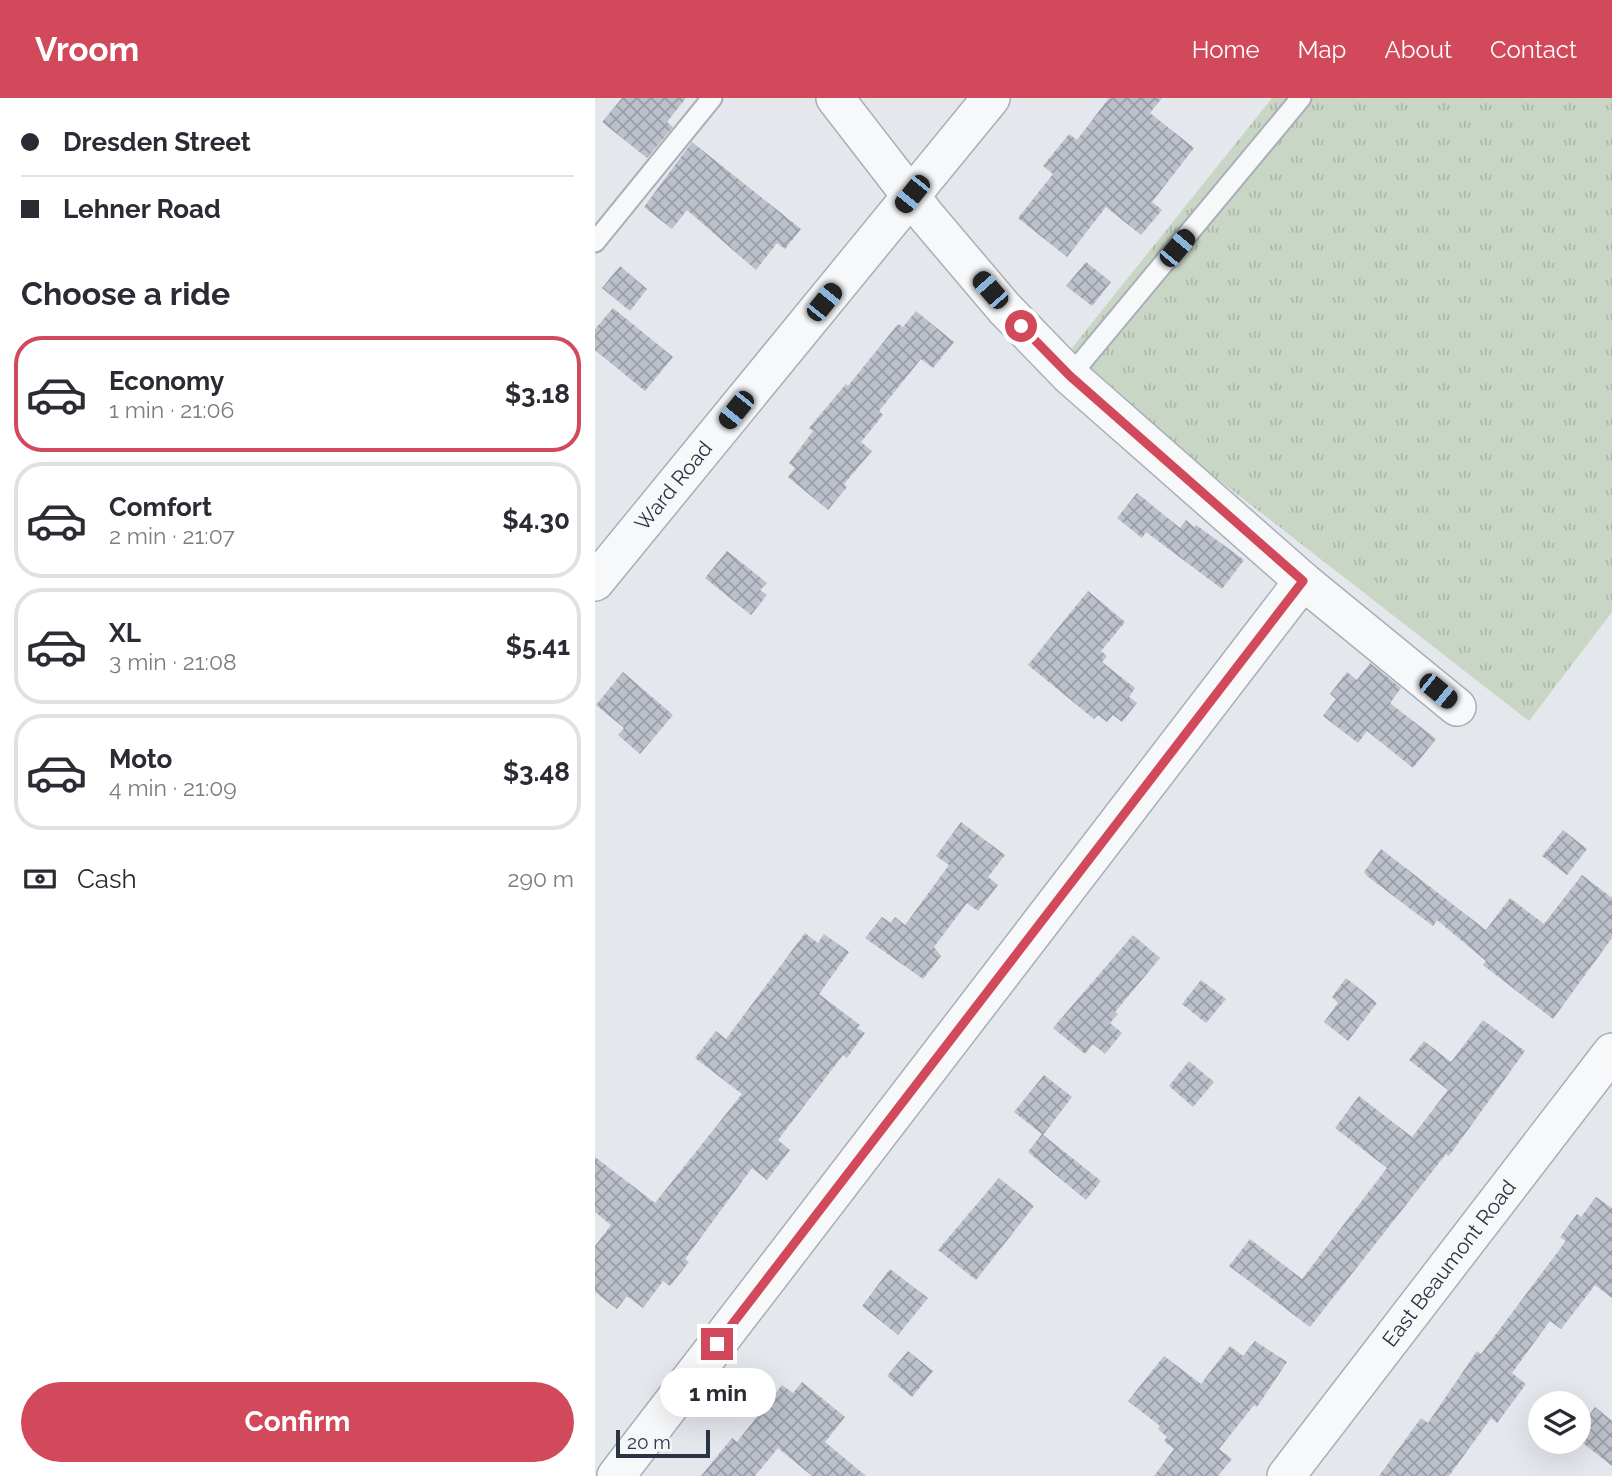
<!DOCTYPE html>
<html lang="en">
<head>
<meta charset="utf-8">
<style>
	body { margin:0; font-family:Raleway,sans-serif; background:#f7f7f7; color:#2b2b33; height:100vh; display:flex; flex-direction:column; font-size:26px; white-space:nowrap }
	* { box-sizing:border-box; margin:0 }
	p { font-size:23px; color:#7c7c81 }
	.icon { flex:none; width:38px; height:38px; fill:none; stroke:currentColor; stroke-width:2; stroke-linecap:round; stroke-linejoin:round }
	.map { position:relative; flex:1; overflow:hidden }
	.details { display:flex; flex-direction:column; background:#fff; width:595px }
	.details>* { flex:none }
	.hud { display:grid; align-content:center; height:154px; padding:0 21px; background:#fff }
	.controls { position:absolute; left:933px; top:1293px; display:grid; gap:14px }
	.controls a { display:grid; place-items:center; width:63px; height:63px; border-radius:50%; background:#fff; box-shadow:0 7px 28px #0002; font-size:35px }
	.scale { position:absolute; left:21px; bottom:18px; width:94px; box-sizing:border-box; padding-left:7px; border:4px solid #2b3445; border-top:0; font-size:19px; line-height:24px; white-space:nowrap; color:#2b3445; -webkit-text-stroke:5px #f4f6f9; paint-order:stroke }
	.end { position:absolute; width:32px; height:32px; margin:-16px; border:9px solid #d1495b; background:#fff; box-shadow:0 0 0 4px #fff }
	.from { border-radius:50% }
	.bubble { position:absolute; height:49px; border-radius:24px; background:#fff; box-shadow:0 7px 28px #0002; font-size:23px; font-weight:700; line-height:49px; text-align:center }
	.car { position:absolute; width:21px; height:42px; margin:-21px -10px; border-radius:9px; box-shadow:0 0 5px 2px #0007; background:linear-gradient(#222 24%,#8ab4d8 0 40%,#222 0 76%,#8ab4d8 0 86%,#222 0) }
	.hud b { display:flex; align-items:center; gap:24px; height:66px; font-size:26px }
	.hud b+b { border-top:2px solid #e1e1e2 }
	.hud i { width:18px; height:18px; background:#2b2b33 }
	ul { padding:0; list-style:none }
	li { display:flex; align-items:center; gap:21px; height:116px; margin:0 14px 10px; padding:0 7px; border:4px solid #e1e1e2; border-radius:28px }
	li div { flex:1 }
	li b { display:block; font-size:26px }
	li em { font-style:normal; font-weight:700 }
	li.current { border-color:#d1495b }
	li>.icon { width:63px; height:63px; stroke-width:1.5 }
	h2 { padding:0 21px; font-size:32px; line-height:84px }
	.pay { display:flex; align-items:center; gap:18px; height:77px; padding:0 21px; font-size:26px }
	.pay p { margin-inline-start:auto }
	.primary-button { display:flex; gap:14px; margin-top:auto; padding:14px 21px }
	.primary-button a { flex:1; height:80px; border-radius:42px; background:#d1495b; color:#fff; font-size:28px; font-weight:700; line-height:80px; text-align:center }
	header { display:flex; align-items:center; gap:42px; box-sizing:border-box; height:98px; padding:0 35px; background:#d1495b; color:#fff }
	header strong { font-size:33px }
	nav { display:flex; gap:38px; margin-inline-start:auto; font-size:24px }
	main { display:flex; flex:1; min-height:0 }
	.map>svg:first-child { display:block }
</style>
</head>
<body>
<header>
<strong>Vroom</strong>
<nav><a>Home</a><a>Map</a><a>About</a><a>Contact</a></nav>
</header>
<main>
<section class="details">
<div class="hud">
<b><i class="from"></i>Dresden Street</b>
<b><i></i>Lehner Road</b>
</div>
<h2>Choose a ride</h2>
<ul>
<li class="current"><svg class="icon" aria-label="car" viewBox="0 0 24 24"><path d="M5 17H2v-5l4-1 3-4h7l3 4 3 1v5h-3M9 17h6M6 11h13"/><circle cx="7" cy="17" r="2"/><circle cx="17" cy="17" r="2"/></svg><div><b>Economy</b><p>1 min · 21:06</p></div><em>$3.18</em></li>
<li><svg class="icon" aria-label="car" viewBox="0 0 24 24"><path d="M5 17H2v-5l4-1 3-4h7l3 4 3 1v5h-3M9 17h6M6 11h13"/><circle cx="7" cy="17" r="2"/><circle cx="17" cy="17" r="2"/></svg><div><b>Comfort</b><p>2 min · 21:07</p></div><em>$4.30</em></li>
<li><svg class="icon" aria-label="car" viewBox="0 0 24 24"><path d="M5 17H2v-5l4-1 3-4h7l3 4 3 1v5h-3M9 17h6M6 11h13"/><circle cx="7" cy="17" r="2"/><circle cx="17" cy="17" r="2"/></svg><div><b>XL</b><p>3 min · 21:08</p></div><em>$5.41</em></li>
<li><svg class="icon" aria-label="car" viewBox="0 0 24 24"><path d="M5 17H2v-5l4-1 3-4h7l3 4 3 1v5h-3M9 17h6M6 11h13"/><circle cx="7" cy="17" r="2"/><circle cx="17" cy="17" r="2"/></svg><div><b>Moto</b><p>4 min · 21:09</p></div><em>$3.48</em></li>
</ul>
<div class="pay"><svg class="icon" aria-label="cash" viewBox="0 0 24 24"><path d="M3 7h18v10H3z"/><circle cx="12" cy="12" r="2"/></svg>Cash<p>290 m</p></div>
<div class="primary-button"><a>Confirm</a></div>
</section>
<div class="map">
<svg width="1017" height="1378" viewBox="0 0 1017 1378">
	<defs>
		<pattern id="grass-tufts" width="24" height="20" patternUnits="userSpaceOnUse" patternTransform="scale(1.75)"><rect width="24" height="20" fill="#c9d6c5"/><path d="M3 7l-1-3M5 7V3M7 7l1-3M15 17l-1-3M17 17v-4M19 17l1-3" fill="none" stroke="#adb8ab"/></pattern>
		<pattern id="building-cross-hatch" width="8" height="8" patternUnits="userSpaceOnUse" patternTransform="scale(1.75)"><rect width="8" height="8" fill="#bbc0ca"/><path d="M0 0l8 8M0 8l8-8" fill="none" stroke="#989da6"/></pattern>
	</defs>
	<rect width="100%" height="100%" fill="#e4e7ec"/>
	<path fill="url(#grass-tufts)" d="M 677,0 L 1017,0 L 1017,514 L 934,623 L 468,261 Z"/>
	<path fill="url(#building-cross-hatch)" d="M 27,0 L 91,0 L 72,24 L 78,29 L 52,60 L 7,24 Z
		M 514,0 L 567,0 L 555,15 L 599,50 L 557,104 L 567,112 L 546,137 L 511,109 L 472,159 L 423,120 L 458,76 L 448,68 L 474,36 L 482,42 Z
		M 97,44 L 206,131 L 190,151 L 182,145 L 161,172 L 92,112 L 77,131 L 49,109 Z
		M 491,164 L 516,184 L 497,208 L 471,188 Z
		M 25,168 L 52,191 L 35,213 L 7,190 Z
		M 18,210 L 78,259 L 50,293 L 0,252 L 0,231 Z
		M 321,213 L 359,244 L 338,270 L 326,261 L 284,313 L 288,317 L 266,344 L 277,353 L 249,386 L 252,389 L 233,412 L 193,379 L 200,370 L 194,365 L 218,333 L 214,330 L 251,286 L 253,288 L 303,226 L 308,229 Z
		M 542,395 L 585,430 L 591,422 L 599,429 L 601,427 L 649,462 L 627,491 L 551,434 L 547,440 L 522,420 Z
		M 132,453 L 172,485 L 165,492 L 172,497 L 156,517 L 110,480 Z
		M 493,493 L 530,524 L 506,553 L 512,558 L 507,564 L 540,590 L 534,599 L 542,605 L 527,624 L 518,617 L 512,624 L 503,617 L 499,621 L 433,567 Z
		M 775,565 L 806,590 L 795,605 L 841,641 L 818,670 L 772,633 L 763,645 L 728,618 L 741,601 L 735,596 L 752,574 L 762,582 Z
		M 28,574 L 78,617 L 45,656 L 23,637 L 29,630 L 1,607 Z
		M 366,724 L 410,757 L 393,779 L 403,787 L 383,813 L 372,805 L 339,849 L 346,858 L 328,881 L 270,840 L 287,819 L 296,825 L 300,819 L 310,827 L 354,767 L 341,758 Z
		M 968,732 L 992,751 L 972,777 L 947,758 Z
		M 786,751 L 891,832 L 915,800 L 949,826 L 987,777 L 1017,800 L 1017,840 L 958,921 L 888,867 L 891,863 L 842,822 L 838,828 L 772,778 L 769,774 Z
		M 210,835 L 223,845 L 229,836 L 254,854 L 224,896 L 265,927 L 262,930 L 270,935 L 252,960 L 248,957 L 183,1042 L 195,1052 L 172,1082 L 157,1070 L 90,1161 L 94,1164 L 75,1188 L 68,1183 L 48,1210 L 32,1198 L 22,1211 L 0,1194 L 0,1148 L 16,1127 L 0,1114 L 0,1059 L 60,1105 L 147,996 L 100,960 L 121,933 L 131,941 Z
		M 538,837 L 565,860 L 520,914 L 523,916 L 515,925 L 527,935 L 510,956 L 498,946 L 490,956 L 458,930 Z
		M 751,880 L 782,905 L 753,943 L 729,924 L 743,905 L 737,899 Z
		M 606,882 L 631,901 L 611,925 L 587,906 Z
		M 888,922 L 930,953 L 854,1058 L 851,1056 L 715,1229 L 634,1168 L 655,1141 L 707,1181 L 792,1070 L 740,1030 L 764,998 L 817,1039 L 853,992 L 814,962 L 829,943 L 856,964 Z
		M 594,963 L 619,984 L 598,1009 L 574,988 Z
		M 449,977 L 477,999 L 448,1037 L 419,1014 Z
		M 447,1036 L 506,1083 L 491,1102 L 433,1054 Z
		M 404,1080 L 439,1108 L 381,1182 L 343,1152 Z
		M 1001,1099 L 1017,1110 L 1017,1200 L 1000,1187 L 966,1231 L 955,1223 L 917,1275 L 931,1286 L 902,1325 L 896,1320 L 854,1378 L 784,1378 L 826,1320 L 833,1325 L 882,1253 L 886,1256 L 971,1143 L 965,1139 L 982,1116 L 986,1119 Z
		M 295,1171 L 333,1200 L 303,1237 L 267,1208 Z
		M 660,1243 L 692,1264 L 662,1309 L 659,1307 L 624,1351 L 637,1361 L 623,1378 L 559,1378 L 579,1351 L 569,1343 L 572,1339 L 563,1331 L 565,1328 L 533,1303 L 569,1258 L 606,1286 L 635,1248 L 648,1258 Z
		M 313,1253 L 338,1273 L 317,1299 L 292,1278 Z
		M 207,1284 L 250,1319 L 230,1344 L 271,1378 L 217,1378 L 183,1350 L 160,1378 L 106,1378 L 137,1340 L 142,1344 L 187,1287 L 198,1295 Z
		M 1000,1309 L 1017,1323 L 1017,1368 L 984,1342 L 984,1330 Z"/>
	<g fill="none" stroke-linecap="round" stroke-linejoin="round">
		<g stroke="#a9aeb7" stroke-width="23">
			<path id="lane" d="M 0,144 L 117,0
				M 475,278 L 706,0"/>
		</g>
		<g stroke="#a9aeb7" stroke-width="40">
			<g id="street">
				<path d="M 240,0 L 332,119 L 410,211 L 475,278 L 708,483 L 862,609"/>
				<path id="s1" d="M 0,484 L 396,0"/>
				<path d="M 21,1378 L 708,483"/>
				<path id="s2" d="M 691,1378 L 1017,954"/>
			</g>
		</g>
		<use href="#lane" stroke="#f7f8fa" stroke-width="19"/>
		<use href="#street" stroke="#f7f8fa" stroke-width="37"/>
	</g>
	<g fill="none" stroke-linecap="round" stroke-linejoin="round">
		<path stroke="#d1495b" stroke-width="9" d="M 122,1246 L 708,483 L 475,278 L 426,228"/>
	</g>
	<g text-anchor="middle" stroke-width="5" stroke-linejoin="round" paint-order="stroke">
		<g font-size="21" fill="#2b3445" stroke="#f4f6f9">
			<text dy="7" stroke="none"><textPath href="#s1" startOffset="124">Ward Road</textPath></text>
			<text dy="7" stroke="none"><textPath href="#s2" startOffset="268">East Beaumont Road</textPath></text>
		</g>
	</g>
</svg>
<div class="controls">
<a><svg class="icon" aria-label="layers" viewBox="0 0 24 24"><path d="M12 4l9 5-9 5-9-5zM3 14l9 5 9-5"/></svg></a>
</div>
<div class="scale">20 m</div>
<i class="end from" style="left:426px;top:228px"></i>
<i class="end" style="left:122px;top:1246px"></i>
<div class="bubble" style="left:65px;top:1270px;width:116px">1 min</div>
<i class="car" style="left:317px;top:96px;rotate:219deg"></i>
<i class="car" style="left:582px;top:150px;rotate:40deg"></i>
<i class="car" style="left:395px;top:192px;rotate:319deg"></i>
<i class="car" style="left:229px;top:204px;rotate:39deg"></i>
<i class="car" style="left:141px;top:312px;rotate:219deg"></i>
<i class="car" style="left:843px;top:593px;rotate:129deg"></i>
</div>
</main>
</body>
</html>
